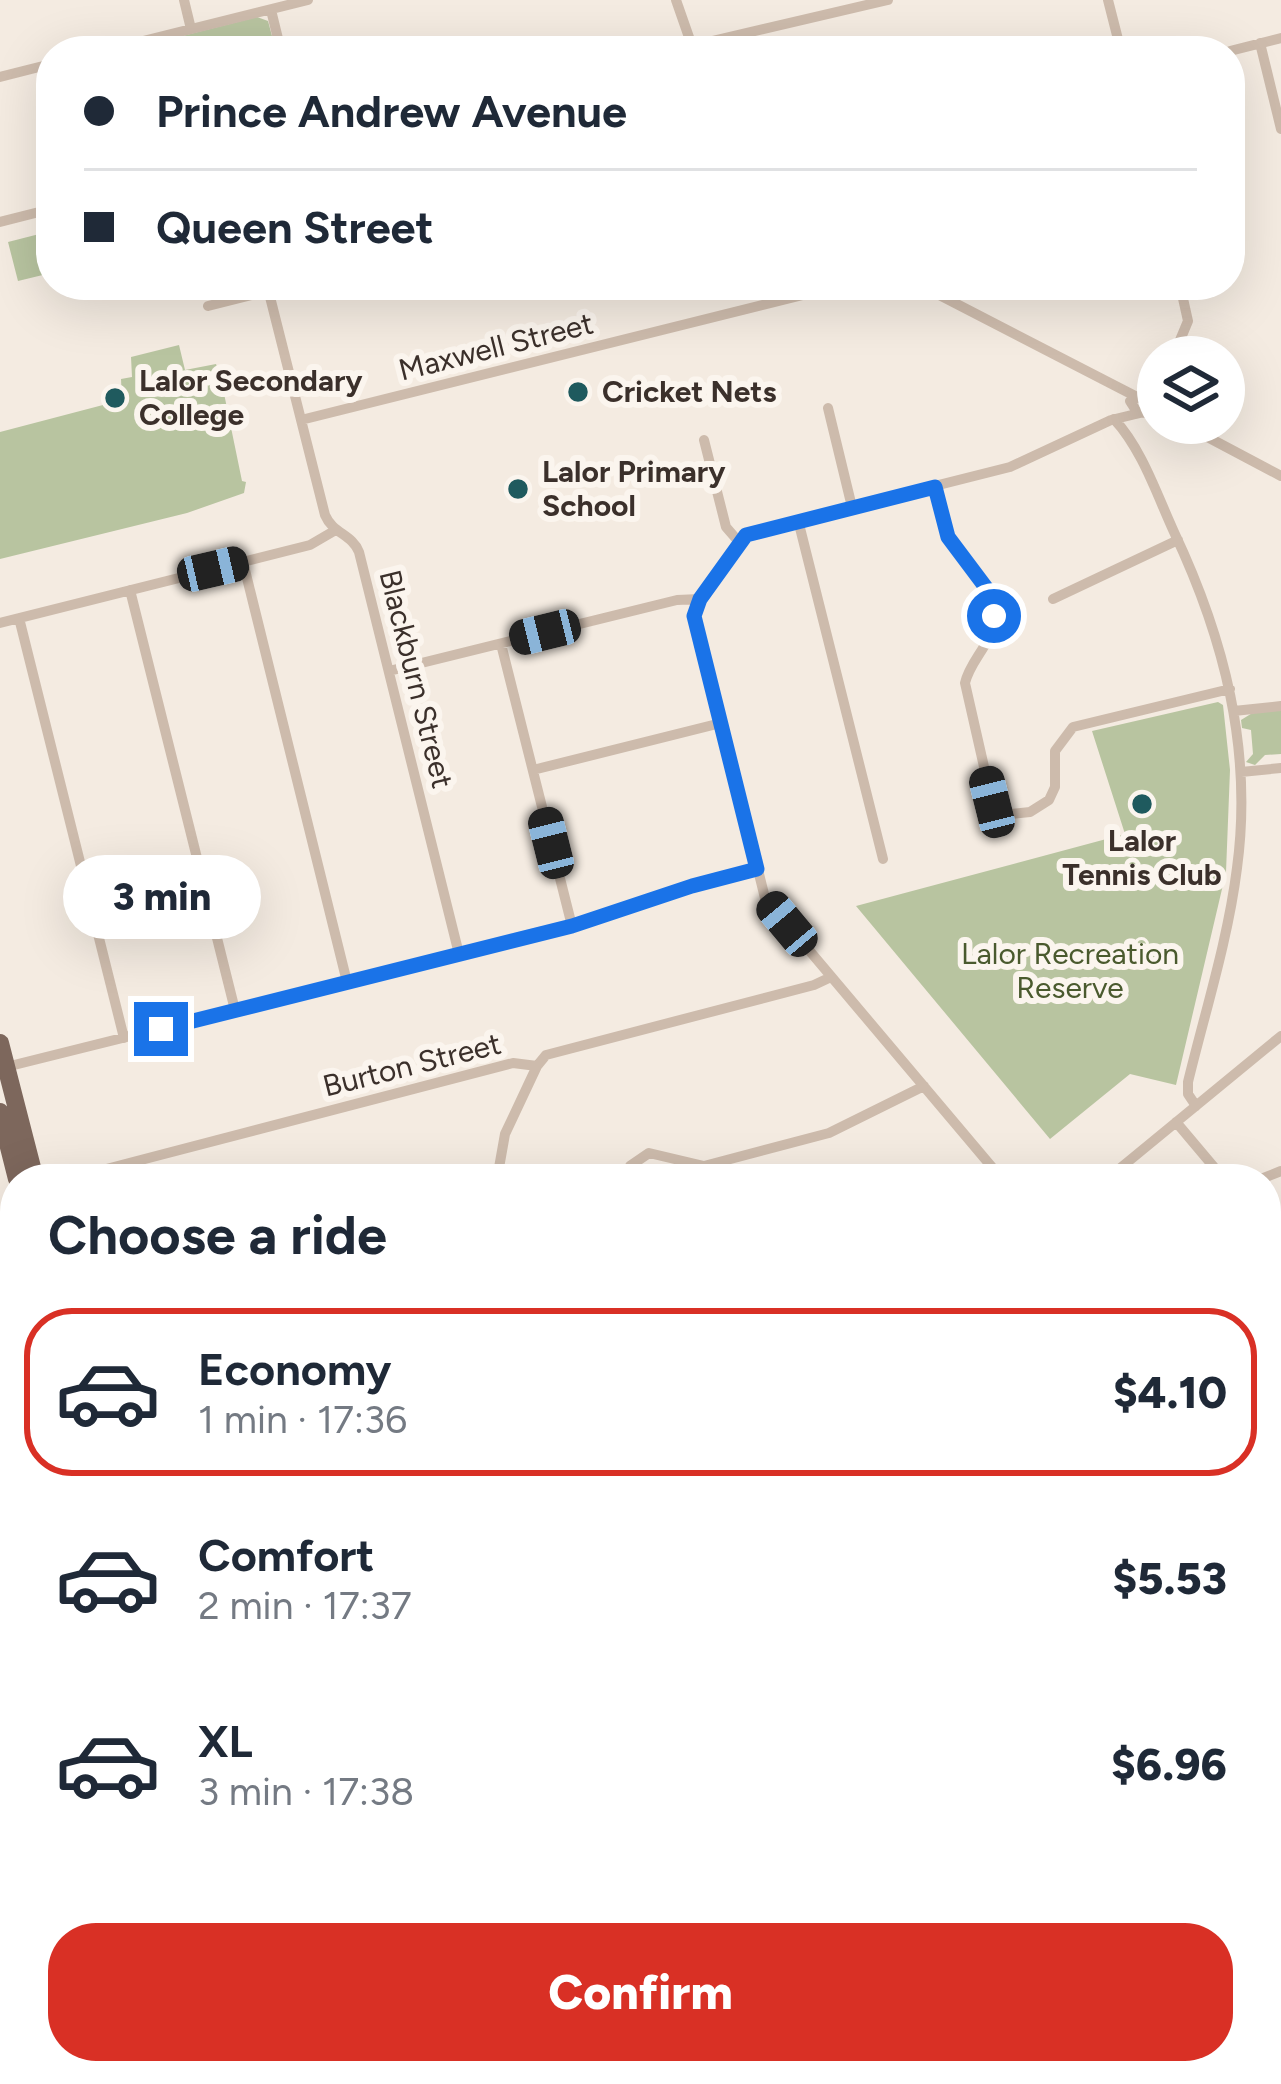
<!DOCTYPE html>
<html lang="en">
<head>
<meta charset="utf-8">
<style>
	body { margin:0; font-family:Figtree,sans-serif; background:#f6f6f7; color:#1f2937; height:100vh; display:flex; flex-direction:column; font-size:45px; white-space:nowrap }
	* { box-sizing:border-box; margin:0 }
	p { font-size:39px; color:#747a83 }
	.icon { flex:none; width:66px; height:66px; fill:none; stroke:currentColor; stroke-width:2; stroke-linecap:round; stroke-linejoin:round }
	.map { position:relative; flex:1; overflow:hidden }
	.drawer { position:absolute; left:0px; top:1164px; width:1281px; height:921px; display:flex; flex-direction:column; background:#fff; border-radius:48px 48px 0 0; box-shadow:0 12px 48px #0002 }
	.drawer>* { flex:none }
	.banner { position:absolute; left:36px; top:36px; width:1209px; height:264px; border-radius:48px; box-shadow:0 12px 48px #0002; display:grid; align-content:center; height:264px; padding:0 48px; background:#fff }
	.buttons { position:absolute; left:1137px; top:336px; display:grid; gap:24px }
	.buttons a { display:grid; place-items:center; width:108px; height:108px; border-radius:50%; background:#fff; box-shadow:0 12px 48px #0002; font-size:60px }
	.end { position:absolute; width:54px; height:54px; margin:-27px; border:15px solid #1a73e8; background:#fff; box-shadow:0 0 0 6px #fff }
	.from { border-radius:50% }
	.bubble { position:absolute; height:84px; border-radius:42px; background:#fff; box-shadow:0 12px 48px #0002; font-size:39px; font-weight:800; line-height:84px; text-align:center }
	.car { position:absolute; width:36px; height:72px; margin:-36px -18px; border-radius:15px; box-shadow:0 0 9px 3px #0007; background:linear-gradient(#222 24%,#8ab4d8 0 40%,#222 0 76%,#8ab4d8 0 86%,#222 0) }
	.banner b { display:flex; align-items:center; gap:42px; height:114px; font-size:45px }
	.banner b+b { border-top:3px solid #e0e1e3 }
	.banner i { width:30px; height:30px; background:#1f2937 }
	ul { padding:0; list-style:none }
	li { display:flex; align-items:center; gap:36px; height:168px; margin:0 24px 18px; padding:0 24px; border:6px solid transparent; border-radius:48px }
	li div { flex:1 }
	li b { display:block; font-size:45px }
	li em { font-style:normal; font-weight:800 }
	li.current { border-color:#d93025 }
	li>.icon { width:108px; height:108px; stroke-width:1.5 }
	h2 { padding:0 48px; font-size:54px; line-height:144px }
	.button { display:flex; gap:24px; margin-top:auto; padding:24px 48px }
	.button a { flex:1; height:138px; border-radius:48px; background:#d93025; color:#fff; font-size:48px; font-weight:800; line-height:138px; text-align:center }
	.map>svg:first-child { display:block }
</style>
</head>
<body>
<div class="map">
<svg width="1281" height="2084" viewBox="0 0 1281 2084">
	<rect width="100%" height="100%" fill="#f4ebe1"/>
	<path fill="#b8c4a0" d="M 257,17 L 268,21 L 276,51 L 123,51 Z
		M 51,231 L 51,273 L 18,281 L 8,242 Z
		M 179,345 L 185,370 L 216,364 L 220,374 L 242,481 L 246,482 L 244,493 L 187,513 L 0,559 L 0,432 L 122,400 L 121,379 L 132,377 L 131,357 Z
		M 1218,702 L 1223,705 L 1230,770 L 1226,872 L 1176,1085 L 1130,1074 L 1050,1139 L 856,906 L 1125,834 L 1092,731 Z
		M 1281,710 L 1281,754 L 1265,755 L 1255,765 L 1246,762 L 1253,754 L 1251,730 L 1242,728 L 1241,720 L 1254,712 Z
		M 1281,1305 L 1281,1587 L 1266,1594 L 1266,1309 Z"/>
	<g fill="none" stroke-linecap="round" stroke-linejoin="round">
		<path stroke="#cdbbac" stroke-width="10" d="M 184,0 L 191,29
			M 676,0 L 691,43
			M 1108,0 L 1121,51
			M 271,10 L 281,51
			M 1260,43 L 1281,129
			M 695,45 L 888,0
			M 103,51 L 308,0
			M 672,51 L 682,47
			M 1230,51 L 1281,38
			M 0,77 L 51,64
			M 0,222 L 51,209
			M 267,285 L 325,515 C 333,534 352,534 359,552 L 459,954
			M 920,285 L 1137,397
			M 208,306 L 291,285
			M 1173,357 L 1188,321 L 1180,285
			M 828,408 L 852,507
			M 1147,412 L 1153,404 L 1150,398 L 1141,396 L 1130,401 L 1137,412 L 1158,413
			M 1114,419 C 1142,449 1157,495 1174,532 C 1224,638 1253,750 1237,868 C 1228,940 1205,1012 1188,1082 L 1188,1094 L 1196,1106
			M 301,420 L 843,285
			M 1181,423 L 1281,476
			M 704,440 L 726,527 L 739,542
			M 935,487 C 939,504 942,526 951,542 C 967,569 998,587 993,624 C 989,647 970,661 965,683 L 992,802 L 1001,815 L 1030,812 L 1049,800 L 1055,787 L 1055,751 L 1073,727 L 1230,689
			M 798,520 L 883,859
			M 243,562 L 347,982
			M 130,590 L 235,1010
			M 1053,599 L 1178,540
			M 19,618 L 124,1038
			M 0,623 L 310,545 L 334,531
			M 501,644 L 572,926
			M 389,671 L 677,600 L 700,599
			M 1234,711 L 1281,706
			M 533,770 L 721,723
			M 1241,772 L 1281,768
			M 6,1067 L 572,926 L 702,882 L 757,869
			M 1176,1122 L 1224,1179
			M 68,1179 L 513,1063 L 537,1066 L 546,1055 L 814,985 L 831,977
			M 497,1179 L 505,1134 L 537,1066
			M 626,1179 L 630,1166 L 649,1153 L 704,1166
			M 688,1179 L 704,1166 L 829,1133 L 924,1086
			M 1002,1179 L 765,898 L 694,612 L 748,533 L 1010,467 L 1111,420 L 1140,413
			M 1107,1179 L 1281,1036
			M 1261,1179 L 1281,1171
			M 1266,1302 L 1281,1298
			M 0,1654 L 15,1630
			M 1266,1657 L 1281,1649
			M 0,1666 L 15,1678
			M 0,1766 L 15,1760
			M 0,1890 L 15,1886
			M 1266,1930 L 1281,1989
			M 0,2035 L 16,2084
			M 811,2070 L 815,2084
			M 1140,2070 L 1144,2084"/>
		<path stroke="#cdbbac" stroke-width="14" d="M 0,1511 L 15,1507"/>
		<path stroke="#a18a7d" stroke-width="15" d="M 567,2070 L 578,2084
			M 593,2070 L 600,2084"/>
		<path stroke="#7d675c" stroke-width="18" d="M 0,1043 L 35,1179
			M 0,1112 L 17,1179
			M 1266,1807 L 1281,1803
			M 189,2084 L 245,2070
			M 270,2084 L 325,2070"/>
	</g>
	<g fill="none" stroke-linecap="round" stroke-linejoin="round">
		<path stroke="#1a73e8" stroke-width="15" d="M 161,1029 L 572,926 L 692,886 L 757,869 L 694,616 L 700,599 L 746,535 L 935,487 L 948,537 L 987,589 L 994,616"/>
	</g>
	<g fill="#1f5a5e" stroke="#fbf5ee" stroke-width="4.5">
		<circle cx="578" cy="392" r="12"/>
		<circle cx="115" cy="398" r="12"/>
		<circle cx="518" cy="489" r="12"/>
		<circle cx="1142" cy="804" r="12"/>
	</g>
	<g text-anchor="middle" stroke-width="12" stroke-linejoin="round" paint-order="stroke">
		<g font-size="30" fill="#3b302b" stroke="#fbf5ee">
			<text transform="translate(496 347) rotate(-14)" y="10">Maxwell Street</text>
			<text transform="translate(416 679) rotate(76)" y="10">Blackburn Street</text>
			<text transform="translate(412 1065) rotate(-14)" y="10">Burton Street</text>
		</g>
		<g font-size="30" font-weight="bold" fill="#3b302b" stroke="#fbf5ee" text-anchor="start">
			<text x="139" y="391">Lalor Secondary<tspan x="139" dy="34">College</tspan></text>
			<text x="602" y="402">Cricket Nets</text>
			<text x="542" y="482">Lalor Primary<tspan x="542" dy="34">School</tspan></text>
			<text x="1142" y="851" text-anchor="middle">Lalor<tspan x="1142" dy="34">Tennis Club</tspan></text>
		</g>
		<g font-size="30" fill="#4a5a2e" stroke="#fbf5ee">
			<text x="1070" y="964">Lalor Recreation<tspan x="1070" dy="34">Reserve</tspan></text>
		</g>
	</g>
</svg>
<div class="buttons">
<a><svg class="icon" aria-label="layers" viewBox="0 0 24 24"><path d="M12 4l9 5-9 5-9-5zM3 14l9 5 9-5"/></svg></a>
</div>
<i class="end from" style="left:994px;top:616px"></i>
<i class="end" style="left:161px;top:1029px"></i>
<div class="bubble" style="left:63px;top:855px;width:198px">3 min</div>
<i class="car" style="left:213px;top:569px;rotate:77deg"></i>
<i class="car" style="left:545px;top:632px;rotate:256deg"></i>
<i class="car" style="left:992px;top:802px;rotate:346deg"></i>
<i class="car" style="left:551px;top:843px;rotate:346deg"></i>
<i class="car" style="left:787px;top:924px;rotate:320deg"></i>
<div class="banner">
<b><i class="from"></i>Prince Andrew Avenue</b>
<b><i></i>Queen Street</b>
</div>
<section class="drawer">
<h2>Choose a ride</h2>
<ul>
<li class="current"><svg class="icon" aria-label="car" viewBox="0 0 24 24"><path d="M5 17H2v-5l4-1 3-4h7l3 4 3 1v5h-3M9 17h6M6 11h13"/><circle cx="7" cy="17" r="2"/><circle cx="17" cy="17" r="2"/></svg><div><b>Economy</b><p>1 min · 17:36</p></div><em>$4.10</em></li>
<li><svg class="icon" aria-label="car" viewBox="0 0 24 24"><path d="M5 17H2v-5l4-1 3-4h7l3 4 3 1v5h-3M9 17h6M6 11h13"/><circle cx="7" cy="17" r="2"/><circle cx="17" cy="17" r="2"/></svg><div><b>Comfort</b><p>2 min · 17:37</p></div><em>$5.53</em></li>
<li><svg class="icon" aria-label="car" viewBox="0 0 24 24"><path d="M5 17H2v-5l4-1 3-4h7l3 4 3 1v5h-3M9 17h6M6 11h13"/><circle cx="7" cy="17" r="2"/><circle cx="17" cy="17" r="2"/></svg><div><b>XL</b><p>3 min · 17:38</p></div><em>$6.96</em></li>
</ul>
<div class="button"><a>Confirm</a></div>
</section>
</div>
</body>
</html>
